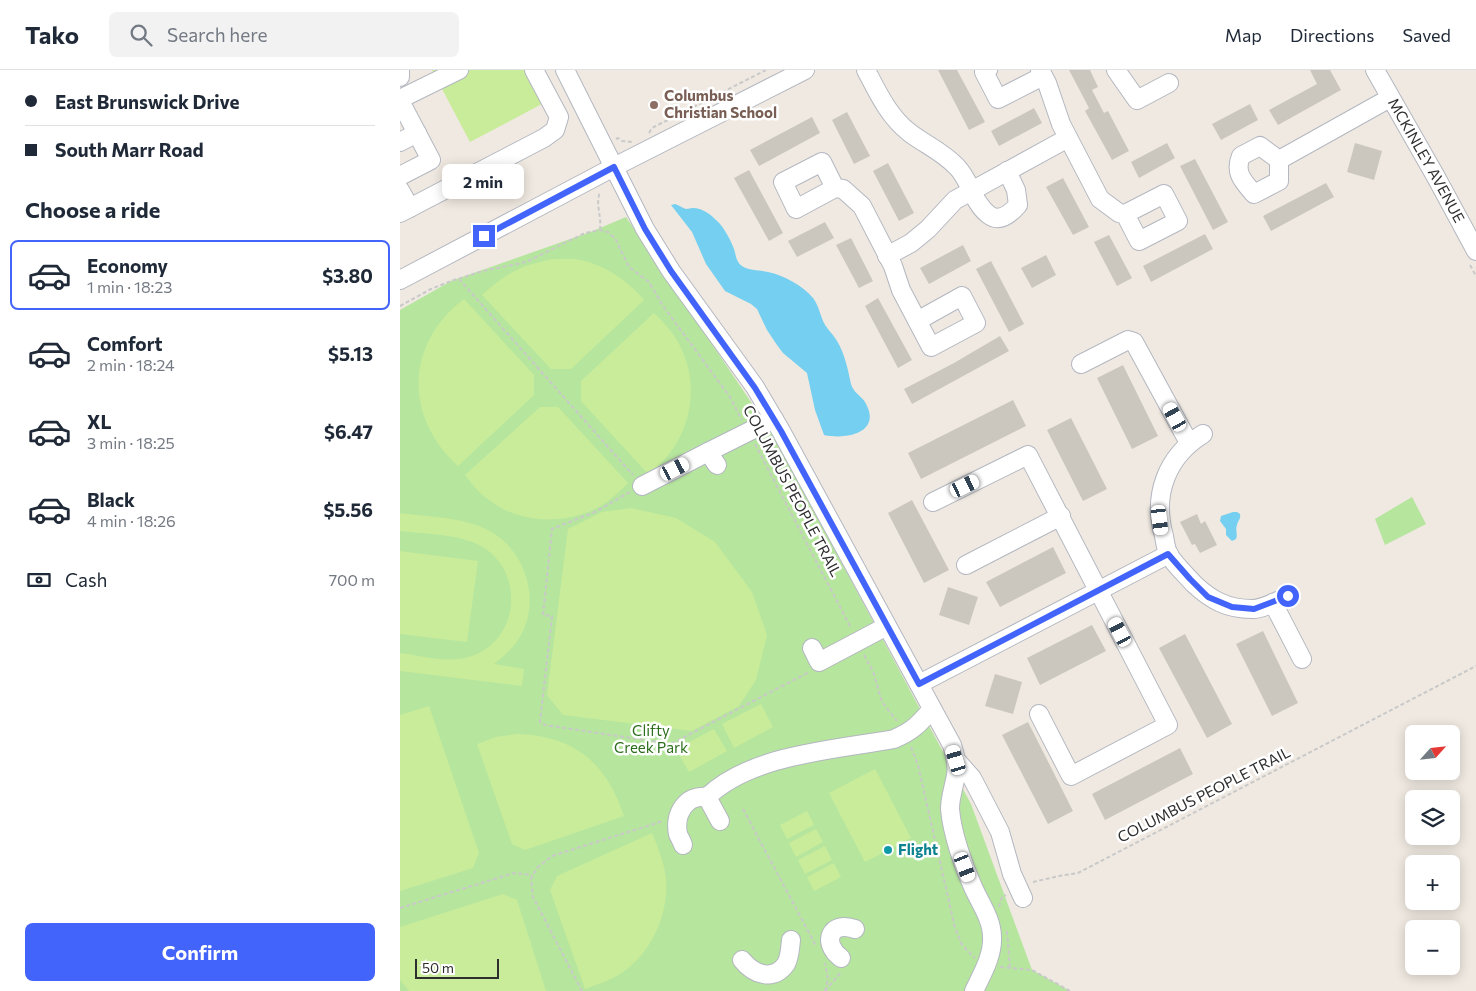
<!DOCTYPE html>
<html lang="en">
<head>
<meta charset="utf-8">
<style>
	body { margin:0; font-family:Commissioner,sans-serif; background:#f2f2f3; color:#1f2937; height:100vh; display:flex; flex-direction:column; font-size:19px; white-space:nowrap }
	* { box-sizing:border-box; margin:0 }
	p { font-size:16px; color:#747a83 }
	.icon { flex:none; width:28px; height:28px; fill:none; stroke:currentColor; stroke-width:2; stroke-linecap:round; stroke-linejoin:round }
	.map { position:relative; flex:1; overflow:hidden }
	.drawer { display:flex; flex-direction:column; background:#fff; width:400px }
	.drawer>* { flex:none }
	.banner { display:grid; align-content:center; height:110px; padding:0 25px; background:#fff }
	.needle { width:32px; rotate:63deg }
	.controls { position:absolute; left:1005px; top:655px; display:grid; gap:10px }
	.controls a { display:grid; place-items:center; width:55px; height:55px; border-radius:8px; background:#fff; box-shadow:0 2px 12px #0003; font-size:25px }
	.scale { position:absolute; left:15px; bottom:12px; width:84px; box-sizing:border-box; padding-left:5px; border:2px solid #2e2e2e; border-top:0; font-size:14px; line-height:18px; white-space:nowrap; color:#2e2e2e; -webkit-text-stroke:4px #fff; paint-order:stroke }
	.end { position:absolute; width:22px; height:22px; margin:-11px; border:6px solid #4264fb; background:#fff; box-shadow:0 0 0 2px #fff }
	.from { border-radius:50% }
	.bubble { position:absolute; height:35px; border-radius:8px; background:#fff; box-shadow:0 2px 12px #0003; font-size:16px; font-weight:700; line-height:35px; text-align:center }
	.car { position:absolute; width:15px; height:30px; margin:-15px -8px; border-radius:6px; box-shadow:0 0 4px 1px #0007; background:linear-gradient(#fff 24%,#345 0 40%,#fff 0 76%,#345 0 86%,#fff 0) }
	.banner b { display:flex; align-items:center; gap:18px; height:48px; font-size:19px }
	.banner b+b { border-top:1px solid #e0e1e3 }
	.banner i { width:12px; height:12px; background:#1f2937 }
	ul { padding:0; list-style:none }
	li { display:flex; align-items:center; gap:15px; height:70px; margin:0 10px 8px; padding:0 15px; border:2px solid transparent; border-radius:8px }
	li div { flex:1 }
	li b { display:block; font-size:19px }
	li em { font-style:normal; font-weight:700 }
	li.active { border-color:#4264fb }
	li>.icon { width:45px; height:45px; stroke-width:1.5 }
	h2 { padding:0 25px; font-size:22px; line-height:60px }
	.pay { display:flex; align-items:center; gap:12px; height:55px; padding:0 25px; font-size:19px }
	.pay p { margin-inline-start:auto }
	.button { display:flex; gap:10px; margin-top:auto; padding:10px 25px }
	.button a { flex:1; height:58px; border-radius:8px; background:#4264fb; color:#fff; font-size:20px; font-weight:700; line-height:58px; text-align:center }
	header { display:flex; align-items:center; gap:30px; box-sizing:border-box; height:70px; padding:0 25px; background:#fff; border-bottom:1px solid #e0e1e3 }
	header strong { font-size:24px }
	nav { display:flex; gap:28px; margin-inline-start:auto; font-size:18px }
	.search { width:350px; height:45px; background:#f2f2f3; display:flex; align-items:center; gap:12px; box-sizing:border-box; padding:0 18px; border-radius:8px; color:#747a83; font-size:19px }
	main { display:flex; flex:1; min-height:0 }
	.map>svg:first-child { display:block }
</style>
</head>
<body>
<header>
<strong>Tako</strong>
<div class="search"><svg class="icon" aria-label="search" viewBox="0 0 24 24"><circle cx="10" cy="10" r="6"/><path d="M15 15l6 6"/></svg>Search here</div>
<nav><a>Map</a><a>Directions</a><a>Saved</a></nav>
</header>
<main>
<section class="drawer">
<div class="banner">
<b><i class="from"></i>East Brunswick Drive</b>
<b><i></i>South Marr Road</b>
</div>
<h2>Choose a ride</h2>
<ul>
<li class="active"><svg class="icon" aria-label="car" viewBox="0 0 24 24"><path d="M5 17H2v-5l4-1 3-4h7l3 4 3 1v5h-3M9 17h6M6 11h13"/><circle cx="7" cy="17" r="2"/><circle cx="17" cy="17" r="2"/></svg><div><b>Economy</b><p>1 min · 18:23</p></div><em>$3.80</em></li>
<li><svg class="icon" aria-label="car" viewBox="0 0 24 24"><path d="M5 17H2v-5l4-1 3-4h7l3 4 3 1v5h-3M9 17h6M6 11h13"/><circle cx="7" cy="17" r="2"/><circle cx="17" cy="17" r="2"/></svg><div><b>Comfort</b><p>2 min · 18:24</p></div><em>$5.13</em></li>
<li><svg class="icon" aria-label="car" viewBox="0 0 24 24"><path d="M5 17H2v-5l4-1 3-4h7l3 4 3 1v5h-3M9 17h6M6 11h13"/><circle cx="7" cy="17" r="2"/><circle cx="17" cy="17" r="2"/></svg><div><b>XL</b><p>3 min · 18:25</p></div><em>$6.47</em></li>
<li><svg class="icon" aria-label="car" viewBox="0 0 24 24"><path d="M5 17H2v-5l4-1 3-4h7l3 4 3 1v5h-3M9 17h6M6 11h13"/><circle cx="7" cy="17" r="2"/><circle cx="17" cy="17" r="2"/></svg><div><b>Black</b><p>4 min · 18:26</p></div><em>$5.56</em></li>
</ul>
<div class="pay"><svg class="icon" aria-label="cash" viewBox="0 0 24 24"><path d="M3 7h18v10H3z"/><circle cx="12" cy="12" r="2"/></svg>Cash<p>700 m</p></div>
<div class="button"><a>Confirm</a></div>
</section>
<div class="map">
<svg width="1076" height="921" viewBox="0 0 1076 921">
	<rect width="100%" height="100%" fill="#efe9e1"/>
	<path fill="#b6e59e" d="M 226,147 L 372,363 L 571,734 L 632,900 L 670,921 L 0,921 L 0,240 L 51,211 L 193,161 Z
		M 1012,427 L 1026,454 L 985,475 L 975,449 Z"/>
	<path fill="#c9ec9a" d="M 32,0 L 125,0 L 142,34 L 70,72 Z
		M 153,189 C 162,189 172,188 181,190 C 206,196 227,210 244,230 L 171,299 L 151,299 L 82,225 C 108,202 119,196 153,189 Z
		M 64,229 L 134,305 L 134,325 L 58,396 C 4,347 5,274 64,229 Z
		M 254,243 C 264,253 274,263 280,276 C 303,321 288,376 248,404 L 181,331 L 181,311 Z
		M 140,337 L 158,337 L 228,413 C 218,423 208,433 195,439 C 162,455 118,453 89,430 C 79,423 72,414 65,405 Z
		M 231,438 L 276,448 L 315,472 L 352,522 L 367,565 L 356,610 L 339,636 L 292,661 L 163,645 L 147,625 L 168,459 L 202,442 Z
		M 0,443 C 27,447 62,447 86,459 C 126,478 143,532 118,570 C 111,580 103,587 94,594 L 124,599 L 122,616 L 0,601 L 0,583 C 23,586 50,594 72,586 C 121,569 125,498 79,475 C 58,464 24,464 0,461 Z
		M 0,481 L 78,491 L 67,572 L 0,564 Z
		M 361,634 L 373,657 L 334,678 L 322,654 Z
		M 29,636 L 79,783 L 73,798 L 0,821 L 0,645 Z
		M 314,659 L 327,681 L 289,702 L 276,679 Z
		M 117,664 C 174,666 206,692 224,746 L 125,780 L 112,774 L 77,674 L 96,667 Z
		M 475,699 L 511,768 L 465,792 L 429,723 Z
		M 407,741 L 414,755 L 387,769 L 380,755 Z
		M 416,759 L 423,772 L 396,787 L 389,773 Z
		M 252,763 C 258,777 264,793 266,808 C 269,842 253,881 223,902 C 212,910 198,914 185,919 L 150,820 L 157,806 Z
		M 425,776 L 432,790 L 405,804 L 398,790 Z
		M 434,793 L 441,807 L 414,821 L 407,807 Z
		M 103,824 L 117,830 L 146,921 L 9,921 L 0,910 L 0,857 Z"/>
	<path fill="#75cff0" d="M 275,134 C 278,135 283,138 286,139 C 287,139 292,138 293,138 C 302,138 310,144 316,150 C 324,157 330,169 334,179 C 336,185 336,192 342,196 C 350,201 360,200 368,202 C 384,205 403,216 413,228 C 419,236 420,245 424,253 C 427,259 433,264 437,271 C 445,284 448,300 451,314 C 453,322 461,326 465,332 C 483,363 446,370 424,365 L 415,340 L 407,303 L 383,283 L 377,275 L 367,260 L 357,239 L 351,234 L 325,221 L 306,194 L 292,162 L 271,135 Z
		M 833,442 L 837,442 L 840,444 C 841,449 838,450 837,455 C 835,460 838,464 836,469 L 832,471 L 826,465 L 826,459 L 820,451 L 821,446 Z"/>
	<path fill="#cbc7bf" d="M 538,0 L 557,0 L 585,52 L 569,60 Z
		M 669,0 L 690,0 L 698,17 L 692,20 L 704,43 L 708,41 L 729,81 L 712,90 L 685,41 L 689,38 Z
		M 910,0 L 930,0 L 941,20 L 878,55 L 869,40 L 917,14 Z
		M 850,34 L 858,50 L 821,70 L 812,54 Z
		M 634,38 L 642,53 L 599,76 L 591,61 Z
		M 447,42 L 470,86 L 454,94 L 432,50 Z
		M 412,47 L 420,63 L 359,96 L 350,80 Z
		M 767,73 L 775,88 L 739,108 L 731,92 Z
		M 955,73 L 982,81 L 974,110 L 947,102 Z
		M 795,89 L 828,152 L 813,160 L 780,96 Z
		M 488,93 L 514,143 L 499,151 L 473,101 Z
		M 349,100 L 383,163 L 369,171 L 334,108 Z
		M 663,108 L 689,157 L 673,165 L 646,117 Z
		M 926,113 L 934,127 L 871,161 L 863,146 Z
		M 425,152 L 434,168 L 397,187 L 388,171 Z
		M 805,164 L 813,179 L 751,212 L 743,196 Z
		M 709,165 L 732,208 L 717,216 L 694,172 Z
		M 451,168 L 473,211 L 459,218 L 436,175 Z
		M 563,175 L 571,191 L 529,214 L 520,198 Z
		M 646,185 L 656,205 L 632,218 L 621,198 Z
		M 591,191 L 624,254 L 609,262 L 576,199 Z
		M 478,228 L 512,290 L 498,298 L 465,236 Z
		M 600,266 L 609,281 L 512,334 L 504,319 L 554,293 Z
		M 723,295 L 758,366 L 732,379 L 697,308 Z
		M 613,330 L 626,356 L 521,409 L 508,383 Z
		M 671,348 L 707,419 L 683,431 L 647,360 Z
		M 512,430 L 549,500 L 524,513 L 488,443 Z
		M 797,444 L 801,454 L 805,451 L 817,475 L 800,483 L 795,474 L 792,475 L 780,452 Z
		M 653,477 L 666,503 L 600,537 L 586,512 Z
		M 548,517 L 578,527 L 569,555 L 539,545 Z
		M 692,555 L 706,581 L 640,615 L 627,588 Z
		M 863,561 L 898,633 L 872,646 L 836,574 Z
		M 785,564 L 832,654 L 807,668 L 759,578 Z
		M 595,604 L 622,612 L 613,644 L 585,636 Z
		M 628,652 L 673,741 L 648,754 L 602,665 Z
		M 780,678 L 793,704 L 705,750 L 692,724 Z"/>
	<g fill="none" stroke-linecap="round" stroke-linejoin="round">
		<g stroke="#b4b7c1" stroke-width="20">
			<g id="minor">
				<path d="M 165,0 L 245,159 L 271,201 L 355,317 L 381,361 L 552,675 C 555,685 558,695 556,705 C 554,717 550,727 550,739 C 552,763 563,795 573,817 C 580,833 592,849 592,867 C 593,886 582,904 574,921"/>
				<path d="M 466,0 C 478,23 489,47 510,63 C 526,75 543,82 557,97 C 570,110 573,133 589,145 C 600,153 611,143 618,135 L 616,120 L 607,101"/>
				<path d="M 588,0 L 584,2 L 598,29 L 643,6"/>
				<path d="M 640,0 L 647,13 L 661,54 L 700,129 L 719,143 L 725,144 L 764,124 L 778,151 L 739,171 L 725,144"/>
				<path d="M 716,0 L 737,30 L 769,13"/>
				<path id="s1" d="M 975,0 L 1036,107 L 1076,181"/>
				<path d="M 0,7 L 0,0"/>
				<path d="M 0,29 L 59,0"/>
				<path d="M 0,31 L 31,90 L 0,106"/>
				<path d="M 0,72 L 17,63"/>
				<path d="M 879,90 L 879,111 L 854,124 C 843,111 834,103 841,86 L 860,76 L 879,90 L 990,28"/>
				<path d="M 435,118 L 396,139 L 383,112 L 422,92 L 435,118 L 443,119 L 462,136 L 493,196 L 501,220 L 531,277 L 576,253 L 562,226 L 517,251"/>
				<path d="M 0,120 L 10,138"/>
				<path d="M 0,143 L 144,68 L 155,60 L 159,47 L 134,0"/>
				<path d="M 487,186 L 511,173 L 528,159 L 555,130 L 668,68"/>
				<path d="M 0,210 L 214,97 L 405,0"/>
				<path d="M 681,294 L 728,270 L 734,272 L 789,373"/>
				<path d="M 803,364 C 767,386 752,425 764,466 C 765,472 766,480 769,485 C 775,495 786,505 794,514 C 811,530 827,539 852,539 C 864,539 877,531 888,526"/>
				<path d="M 317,395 L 308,382 L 374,349"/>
				<path d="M 242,416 L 308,382"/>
				<path d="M 533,432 L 628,385 L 768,655 L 671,706 L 639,644"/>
				<path d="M 566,495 L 661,446"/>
				<path d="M 873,533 L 902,589"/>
				<path d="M 412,578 L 419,592 L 487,556"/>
				<path d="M 519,614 L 769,484"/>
				<path d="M 556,690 L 572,708 L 600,762 L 612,804 L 623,828"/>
				<path d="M 307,727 C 352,684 435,680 494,669 C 513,661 519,654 532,639"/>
				<path d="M 283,775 C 282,771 279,767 278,764 C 274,744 286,724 307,727 L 320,751"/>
				<path d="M 441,888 C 421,873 430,850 455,859"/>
				<path d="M 342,890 C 353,904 373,912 386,894 C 390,887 390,878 391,870"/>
			</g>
		</g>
		<path stroke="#c9c9c9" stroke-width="2" stroke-dasharray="4 2.5" stroke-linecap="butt" d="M 249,63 L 252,58 L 366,0
			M 216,69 L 218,68 L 222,71 L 232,72
			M 200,160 C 202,146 195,135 200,122
			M 1070,195 L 1076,206
			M 59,209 L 233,405
			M 0,236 L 31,219 L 51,211 L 83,201 L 126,192 L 185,163 L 200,160 L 208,162 L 215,168 L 229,197 L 249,212 L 263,236 L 330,327 L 342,350
			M 355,374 L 451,558
			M 230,422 L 195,442 L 152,459 L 143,545 L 152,546 L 140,652 L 145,655 L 271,674 L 409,602
			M 464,585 L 473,601 L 482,632 L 497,651
			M 511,677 L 518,695 L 555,858 L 562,875 L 575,888
			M 343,739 L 416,876
			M 633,812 L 659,806 L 678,803 L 1076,596
			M 599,837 L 602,827 L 606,825
			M 0,838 L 114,803 L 132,805
			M 607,861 L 610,898
			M 600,897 L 632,900 L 670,921
			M 182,921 L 133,827 L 131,809 L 137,798 L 152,786 L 263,751
			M 425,921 L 428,909 L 425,893
			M 425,921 L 441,902"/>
		<use href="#minor" stroke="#fff" stroke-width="18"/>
	</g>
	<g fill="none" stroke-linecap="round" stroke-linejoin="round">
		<path stroke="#4264fb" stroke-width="6" d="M 84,166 L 214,97 L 245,159 L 271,201 L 355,318 L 381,361 L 519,614 L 768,484 L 790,509 L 808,527 L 832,537 L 854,539 L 888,526"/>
	</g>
	<circle fill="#8d6e63" stroke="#fff" stroke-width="2" cx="254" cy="35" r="5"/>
	<circle fill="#0f9aa8" stroke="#fff" stroke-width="2" cx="488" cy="780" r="5"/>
	<g text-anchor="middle" stroke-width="5" stroke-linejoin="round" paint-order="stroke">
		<g font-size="15" font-weight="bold" fill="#785e54" stroke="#fff" text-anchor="start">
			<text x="264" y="31">Columbus<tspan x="264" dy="17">Christian School</tspan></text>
		</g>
		<g font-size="15" fill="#2e2e2e" stroke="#fff">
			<text dy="5" stroke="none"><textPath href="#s1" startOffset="104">MCKINLEY AVENUE</textPath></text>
			<text transform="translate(392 421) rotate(62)" y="5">COLUMBUS PEOPLE TRAIL</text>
			<text transform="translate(804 725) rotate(-27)" y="5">COLUMBUS PEOPLE TRAIL</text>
		</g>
		<g font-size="15" fill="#2c6e1b" stroke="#fff">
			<text x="251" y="666">Clifty<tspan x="251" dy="17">Creek Park</tspan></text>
		</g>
		<g font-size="15" font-weight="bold" fill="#0d838f" stroke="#fff" text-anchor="start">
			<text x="498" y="785">Flight</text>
		</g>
	</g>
</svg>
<div class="controls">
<a><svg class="needle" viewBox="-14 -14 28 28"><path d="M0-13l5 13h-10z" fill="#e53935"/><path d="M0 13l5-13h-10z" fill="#747a83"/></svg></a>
<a><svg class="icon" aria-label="layers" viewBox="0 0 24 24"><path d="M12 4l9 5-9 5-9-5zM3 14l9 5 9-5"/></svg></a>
<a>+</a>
<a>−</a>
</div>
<div class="scale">50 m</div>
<i class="end from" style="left:888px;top:526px"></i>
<i class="end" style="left:84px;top:166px"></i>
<div class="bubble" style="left:42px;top:94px;width:82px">2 min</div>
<i class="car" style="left:775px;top:347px;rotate:331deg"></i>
<i class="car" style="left:275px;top:399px;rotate:63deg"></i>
<i class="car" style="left:565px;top:416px;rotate:64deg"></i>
<i class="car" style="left:760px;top:450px;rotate:173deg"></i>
<i class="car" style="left:720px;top:562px;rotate:332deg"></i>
<i class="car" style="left:556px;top:690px;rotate:343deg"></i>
<i class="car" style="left:565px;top:797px;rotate:159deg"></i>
</div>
</main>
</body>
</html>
